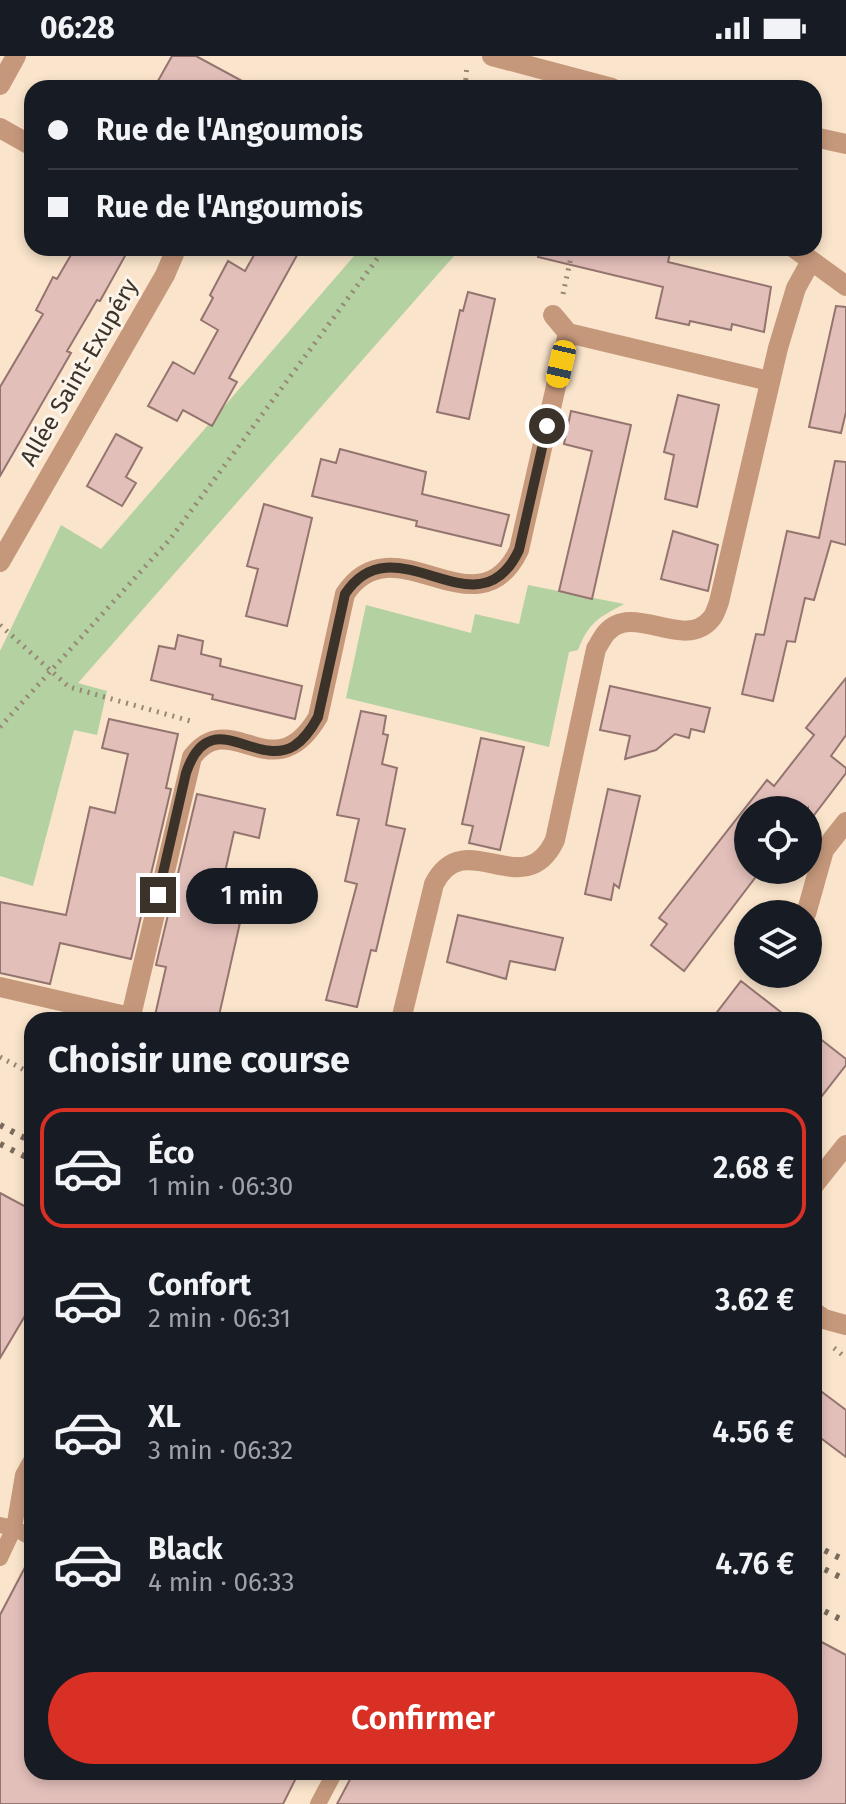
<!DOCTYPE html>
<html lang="fr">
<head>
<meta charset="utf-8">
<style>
	body { margin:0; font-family:"Fira Sans",sans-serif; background:#20242c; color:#f1f3f6; height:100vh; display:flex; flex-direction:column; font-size:30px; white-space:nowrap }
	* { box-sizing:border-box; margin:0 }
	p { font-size:26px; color:#9ea1a6 }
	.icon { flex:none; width:44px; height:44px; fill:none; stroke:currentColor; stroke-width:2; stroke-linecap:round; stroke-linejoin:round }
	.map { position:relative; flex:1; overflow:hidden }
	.sheet { position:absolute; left:24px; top:956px; width:798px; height:768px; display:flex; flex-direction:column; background:#171b24; border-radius:24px; box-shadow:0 4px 12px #0003 }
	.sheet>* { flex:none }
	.hud { position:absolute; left:24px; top:24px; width:798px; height:176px; border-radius:24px; box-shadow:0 4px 12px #0003; display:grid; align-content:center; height:176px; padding:0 24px; background:#171b24 }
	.buttons { position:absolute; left:734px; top:740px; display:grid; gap:16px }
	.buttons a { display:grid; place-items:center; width:88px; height:88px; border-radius:50%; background:#171b24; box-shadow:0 4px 12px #0003; font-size:40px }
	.end { position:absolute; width:36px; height:36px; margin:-18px; border:10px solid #3b3329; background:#fff; box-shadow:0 0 0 4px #fff }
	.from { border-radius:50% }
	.bubble { position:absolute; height:56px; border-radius:28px; background:#171b24; box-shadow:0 4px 12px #0003; font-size:26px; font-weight:600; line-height:56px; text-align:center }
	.car { position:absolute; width:24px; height:48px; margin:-24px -12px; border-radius:10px; box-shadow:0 0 6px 2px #0007; background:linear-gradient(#f5c518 24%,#345 0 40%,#f5c518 0 76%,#345 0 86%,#f5c518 0) }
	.hud b { display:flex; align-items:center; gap:28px; height:76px; font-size:30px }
	.hud b+b { border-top:2px solid #363941 }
	.hud i { width:20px; height:20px; background:#f1f3f6 }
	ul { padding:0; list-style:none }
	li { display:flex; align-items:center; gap:24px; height:120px; margin:0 16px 12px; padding:0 8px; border:4px solid transparent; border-radius:24px }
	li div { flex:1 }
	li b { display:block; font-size:30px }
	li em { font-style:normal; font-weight:600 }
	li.current { border-color:#d93025 }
	li>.icon { width:72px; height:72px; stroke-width:1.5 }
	h2 { padding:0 24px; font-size:36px; line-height:96px }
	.cta { display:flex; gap:16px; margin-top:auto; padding:16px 24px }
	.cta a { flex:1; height:92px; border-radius:48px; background:#d93025; color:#fff; font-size:32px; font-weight:600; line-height:92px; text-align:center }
	.status { display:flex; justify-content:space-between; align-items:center; height:56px; padding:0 40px; background:#171b24; direction:ltr }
	.status svg { height:22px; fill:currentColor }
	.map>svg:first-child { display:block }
</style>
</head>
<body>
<div class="status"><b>06:28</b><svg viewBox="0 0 49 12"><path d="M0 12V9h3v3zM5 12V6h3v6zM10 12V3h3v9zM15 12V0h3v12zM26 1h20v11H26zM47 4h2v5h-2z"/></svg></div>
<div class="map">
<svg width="846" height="1748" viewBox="0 0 846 1748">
	<rect width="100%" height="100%" fill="#fae4cb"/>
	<path fill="#b4d1a1" d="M 361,192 L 461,192 L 78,627 L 107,635 L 97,679 L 74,674 L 33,830 L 0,820 L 0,595 L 61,469 L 101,493 Z
		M 528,529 L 624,548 C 598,562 589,566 578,594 L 569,596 L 549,691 L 346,642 L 366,549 L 471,577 L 475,558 L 519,568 Z"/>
	<path fill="#e3bfba" stroke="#94746f" stroke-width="2" d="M 172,0 L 196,0 L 255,32 L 154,32 Z
		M 75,192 L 110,192 L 125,200 L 100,245 L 97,244 L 67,295 L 71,297 L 0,420 L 0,331 L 43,258 L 36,254 L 53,221 L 57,223 Z
		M 258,192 L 301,192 L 229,322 L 237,326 L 212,370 L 183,354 L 177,365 L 148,350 L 173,306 L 194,318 L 218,274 L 201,264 L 213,242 L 210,239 L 228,205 L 245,215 Z
		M 539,192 L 671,192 L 668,206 L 771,231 L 764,276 L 732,268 L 731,274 L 690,265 L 689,269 L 656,262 L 663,231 L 538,201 Z
		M 468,236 L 495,243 L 469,363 L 437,356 L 460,254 L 463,255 Z
		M 836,250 L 846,251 L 846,356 L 841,377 L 809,371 Z
		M 678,339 L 719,349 L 697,451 L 665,443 L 674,399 L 664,396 Z
		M 571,355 L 631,369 L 592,543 L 559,535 L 592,395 L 564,388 Z
		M 116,378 L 142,392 L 126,421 L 136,427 L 122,450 L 87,430 Z
		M 340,393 L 426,416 L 422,438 L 509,459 L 501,490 L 416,470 L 417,465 L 312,440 L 321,403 L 336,407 Z
		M 835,405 L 846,406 L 846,489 L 831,485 L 814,544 L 805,542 L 795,586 L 787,585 L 773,645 L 742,638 L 756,578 L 764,579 L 787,475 L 819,482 Z
		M 264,448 L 312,462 L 287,570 L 246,560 L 258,513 L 247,510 Z
		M 673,475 L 718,489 L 708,535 L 661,523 Z
		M 178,579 L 203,585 L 201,598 L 221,603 L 220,610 L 302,630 L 295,663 L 212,643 L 213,639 L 151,624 L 159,590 L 175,593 Z
		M 846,622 L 846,679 L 831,700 L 846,712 L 846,717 L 808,767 L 808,752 L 806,754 L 748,754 L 748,814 L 761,814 L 684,915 L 651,889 L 667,868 L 659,862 L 767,724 L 774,730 L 814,679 L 806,672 Z
		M 610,630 L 710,652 L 704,676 L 691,673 L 689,682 L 675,678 L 656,694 L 625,703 L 630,680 L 600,674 Z
		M 361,655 L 386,660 L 383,678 L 388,679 L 382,708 L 397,712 L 386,769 L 405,773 L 376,895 L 371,894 L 357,951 L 326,944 L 357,828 L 345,825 L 359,763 L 337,759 Z
		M 109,663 L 178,678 L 166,732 L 171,733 L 131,903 L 60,887 L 50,928 L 0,917 L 0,846 L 66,859 L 90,751 L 115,757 L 128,698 L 102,692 Z
		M 481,682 L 524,691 L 500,794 L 469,787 L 473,770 L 462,768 Z
		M 608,733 L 640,740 L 619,832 L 614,828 L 611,844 L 585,838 Z
		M 197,738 L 265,753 L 259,782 L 234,776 L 221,834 L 246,840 L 218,964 L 154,964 L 166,911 L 156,909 Z
		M 458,859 L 563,882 L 555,914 L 510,905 L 506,923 L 447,906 Z
		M 741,925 L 791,964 L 711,964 Z
		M 814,978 L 846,1003 L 846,1009 L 814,1050 Z
		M 0,1137 L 32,1154 L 32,1248 L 0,1302 Z
		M 814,1330 L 846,1354 L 846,1401 L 814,1377 Z
		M 32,1498 L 32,1716 L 299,1716 L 283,1748 L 0,1748 L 0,1559 Z
		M 814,1582 L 846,1599 L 846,1748 L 337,1748 L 354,1716 L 814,1716 Z"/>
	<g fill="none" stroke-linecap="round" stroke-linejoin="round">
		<path stroke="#968776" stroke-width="5" stroke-dasharray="2 6" stroke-linecap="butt" d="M 465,32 L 467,9
			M 563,238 L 573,192
			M 0,569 L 69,631 L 194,666
			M 0,671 L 171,482 L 385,192
			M 0,1001 L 32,1018
			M 834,1292 L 846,1302"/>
		<path stroke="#c5987b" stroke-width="16" d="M 0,1469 L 14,1472 L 32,1482
			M 0,1502 L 14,1472 L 23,1419 L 32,1403
			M 318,1748 L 335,1716"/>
		<path stroke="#c5987b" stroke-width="20" d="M 0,29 L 16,0
			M 0,72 L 32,90
			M 794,192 L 846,230
			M 553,259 L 568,277
			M 0,506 L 165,219 L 174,198 L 173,192
			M 806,858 L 824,794 L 846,766
			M 0,931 L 130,961
			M 130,964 L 192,701 C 231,649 273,737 318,661 L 345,538 C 394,463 477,582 519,494 L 568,277 L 769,325
			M 401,964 L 434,828 C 465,767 524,850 555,784 L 596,593 C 599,588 602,582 606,577 C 633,545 684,596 711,563 C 715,559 717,551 719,546 L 778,292 L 796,232 L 811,205
			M 814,1129 L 846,1089
			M 814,1256 L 824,1263 L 846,1269"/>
		<path stroke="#c5987b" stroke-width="20" d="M 492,0 L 612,32
			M 814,81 L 846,88"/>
		<path stroke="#786b5c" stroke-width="6" stroke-dasharray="4 8" stroke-linecap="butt" d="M 0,1069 L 32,1086
			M 0,1088 L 32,1104
			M 814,1489 L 846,1505
			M 814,1508 L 846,1524
			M 814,1550 L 846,1566"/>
	</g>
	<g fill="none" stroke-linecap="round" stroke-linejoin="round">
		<path stroke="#3b3329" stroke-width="10" d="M 158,839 L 186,717 C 210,646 255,713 294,690 C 305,683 312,672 318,661 L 345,538 C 395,462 477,583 519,494 L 547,370"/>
	</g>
	<g text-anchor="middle" stroke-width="6" stroke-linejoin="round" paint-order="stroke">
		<g font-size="24" fill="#3b3329" stroke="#fcf4e9">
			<text transform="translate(79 316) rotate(-60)" y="8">Allée Saint-Exupéry</text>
		</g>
	</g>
</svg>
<div class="buttons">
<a><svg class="icon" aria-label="locate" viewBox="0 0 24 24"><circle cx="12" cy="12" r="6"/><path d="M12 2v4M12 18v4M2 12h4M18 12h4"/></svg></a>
<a><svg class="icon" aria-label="layers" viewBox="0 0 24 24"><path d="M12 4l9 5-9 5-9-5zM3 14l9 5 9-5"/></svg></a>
</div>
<i class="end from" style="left:547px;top:370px"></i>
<i class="end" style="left:158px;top:839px"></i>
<div class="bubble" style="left:186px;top:812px;width:132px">1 min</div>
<i class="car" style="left:561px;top:308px;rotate:193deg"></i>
<div class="hud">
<b><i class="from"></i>Rue de l'Angoumois</b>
<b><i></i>Rue de l'Angoumois</b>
</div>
<section class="sheet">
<h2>Choisir une course</h2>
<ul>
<li class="current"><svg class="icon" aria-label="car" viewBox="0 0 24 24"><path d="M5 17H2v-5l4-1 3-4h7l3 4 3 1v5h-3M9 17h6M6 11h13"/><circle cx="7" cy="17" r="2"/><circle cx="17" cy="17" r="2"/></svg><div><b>Éco</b><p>1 min · 06:30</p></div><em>2.68 €</em></li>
<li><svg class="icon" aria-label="car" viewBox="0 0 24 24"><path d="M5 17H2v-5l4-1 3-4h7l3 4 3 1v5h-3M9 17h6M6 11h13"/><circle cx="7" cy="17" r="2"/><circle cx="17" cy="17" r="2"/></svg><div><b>Confort</b><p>2 min · 06:31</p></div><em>3.62 €</em></li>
<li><svg class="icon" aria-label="car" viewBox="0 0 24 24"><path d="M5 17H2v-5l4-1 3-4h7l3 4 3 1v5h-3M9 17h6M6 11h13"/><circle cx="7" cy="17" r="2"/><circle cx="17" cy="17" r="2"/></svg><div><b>XL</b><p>3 min · 06:32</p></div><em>4.56 €</em></li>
<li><svg class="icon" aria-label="car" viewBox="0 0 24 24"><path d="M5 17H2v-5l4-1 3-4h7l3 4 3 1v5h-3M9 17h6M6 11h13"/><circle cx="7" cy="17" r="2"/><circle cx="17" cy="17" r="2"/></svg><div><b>Black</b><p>4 min · 06:33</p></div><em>4.76 €</em></li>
</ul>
<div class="cta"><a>Confirmer</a></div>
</section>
</div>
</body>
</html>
